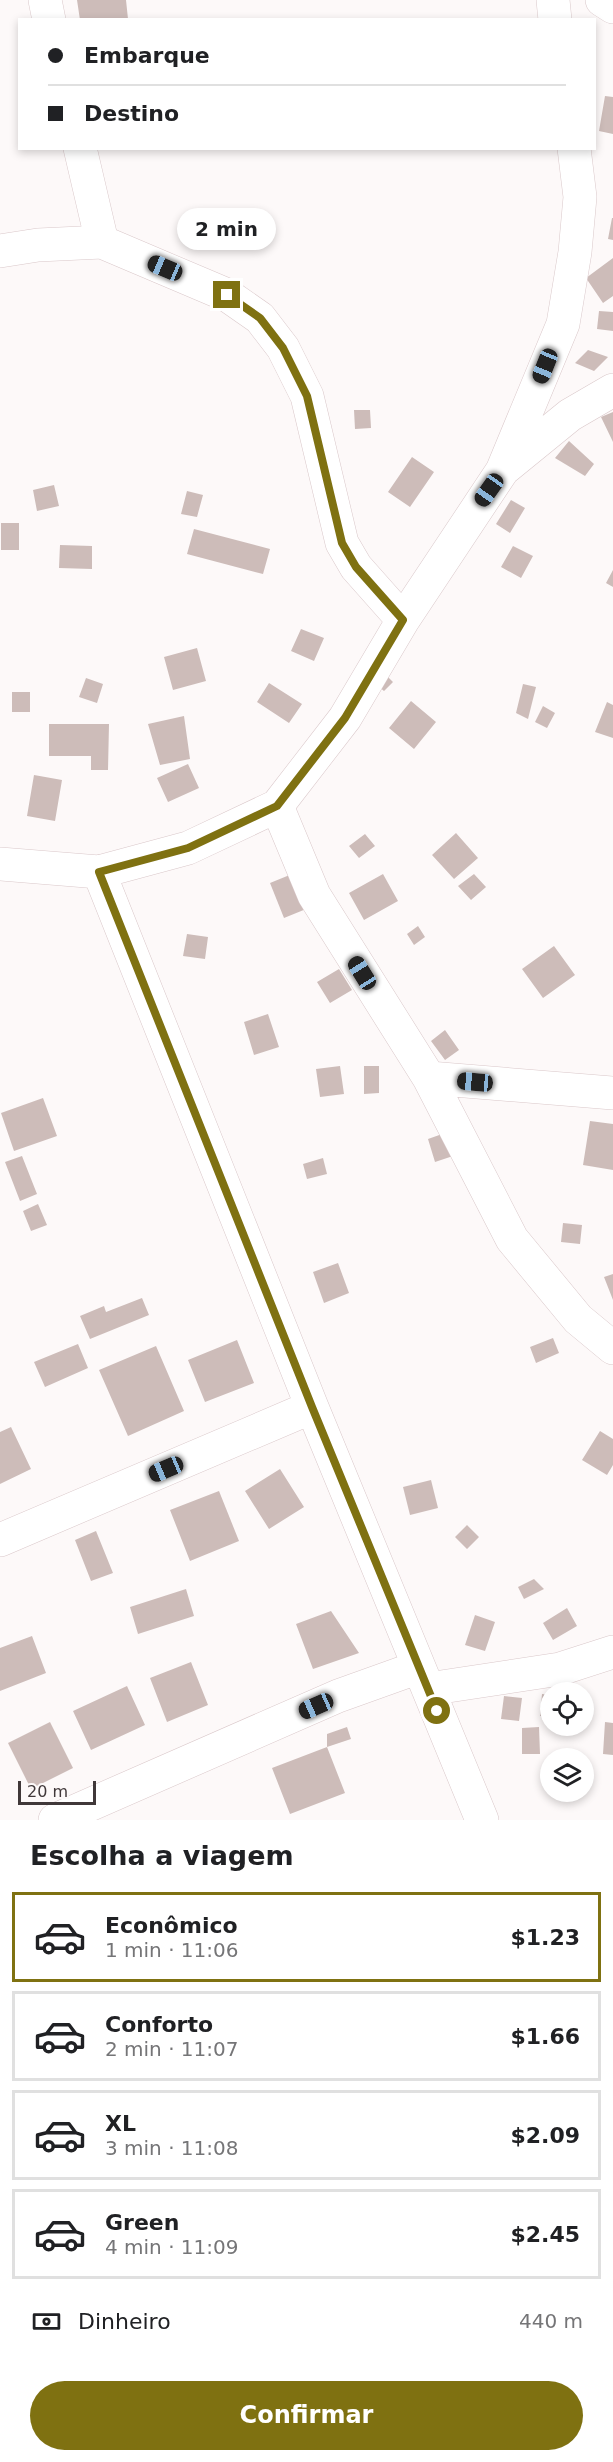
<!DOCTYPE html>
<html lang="pt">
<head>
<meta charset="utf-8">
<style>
	body { margin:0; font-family:"DejaVu Sans",sans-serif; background:#f6f6f6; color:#202124; height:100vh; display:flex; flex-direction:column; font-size:22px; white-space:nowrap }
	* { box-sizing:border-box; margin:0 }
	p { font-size:20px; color:#757577 }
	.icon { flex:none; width:33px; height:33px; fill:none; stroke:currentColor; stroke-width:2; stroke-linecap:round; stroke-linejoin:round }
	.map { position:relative; height:1820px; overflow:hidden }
	.details { display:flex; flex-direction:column; background:#fff; flex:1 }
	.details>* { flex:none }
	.hud { position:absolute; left:18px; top:18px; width:578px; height:132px; border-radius:0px; box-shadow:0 3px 9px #0003; display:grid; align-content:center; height:132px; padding:0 30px; background:#fff }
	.controls { position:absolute; left:540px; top:1682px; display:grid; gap:12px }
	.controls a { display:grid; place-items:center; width:54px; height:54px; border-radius:50%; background:#fff; box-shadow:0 3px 9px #0003; font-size:30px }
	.scale { position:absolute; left:18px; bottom:15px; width:78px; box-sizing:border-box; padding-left:6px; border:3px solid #403839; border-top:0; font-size:16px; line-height:21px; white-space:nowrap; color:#403839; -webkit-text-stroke:4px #fdf9f9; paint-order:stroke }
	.end { position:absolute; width:27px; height:27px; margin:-14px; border:8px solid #7f7111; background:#fff; box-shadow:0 0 0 3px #fff }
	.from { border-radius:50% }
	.bubble { position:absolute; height:42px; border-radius:21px; background:#fff; box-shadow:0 3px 9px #0003; font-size:20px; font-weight:800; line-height:42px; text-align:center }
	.car { position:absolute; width:18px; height:36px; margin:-18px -9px; border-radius:8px; box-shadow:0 0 4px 2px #0007; background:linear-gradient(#222 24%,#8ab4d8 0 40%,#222 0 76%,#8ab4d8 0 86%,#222 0) }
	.hud b { display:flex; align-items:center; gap:21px; height:57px; font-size:22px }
	.hud b+b { border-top:2px solid #e0e0e0 }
	.hud i { width:15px; height:15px; background:#202124 }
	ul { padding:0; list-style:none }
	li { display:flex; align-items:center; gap:18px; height:90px; margin:0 12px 9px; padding:0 18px; border:3px solid #e0e0e0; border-radius:0px }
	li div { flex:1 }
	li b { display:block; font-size:22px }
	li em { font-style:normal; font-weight:800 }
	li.on { border-color:#7f7111 }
	li>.icon { width:54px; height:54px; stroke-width:1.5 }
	h2 { padding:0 30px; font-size:27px; line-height:72px }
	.pay { display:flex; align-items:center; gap:15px; height:66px; padding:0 30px; font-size:22px }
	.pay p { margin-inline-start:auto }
	.action { display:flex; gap:12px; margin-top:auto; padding:12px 30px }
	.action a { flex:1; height:69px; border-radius:36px; background:#7f7111; color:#fff; font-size:24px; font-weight:800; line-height:69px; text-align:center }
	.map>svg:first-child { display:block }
</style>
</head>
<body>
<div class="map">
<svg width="613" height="1820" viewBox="0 0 613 1820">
	<rect width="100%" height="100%" fill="#fdf9f9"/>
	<path fill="#cdbcb9" d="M 77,0 L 126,0 L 128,19 L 80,20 Z
		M 605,96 L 613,97 L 613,134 L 599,131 Z
		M 612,218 L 613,218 L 613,240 L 608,239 Z
		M 613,258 L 613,296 L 603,303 L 586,278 Z
		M 599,311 L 613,312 L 613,331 L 597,329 Z
		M 588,350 L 608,357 L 594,371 L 575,363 Z
		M 354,410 L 370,410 L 371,428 L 355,429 Z
		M 613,412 L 613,442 L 601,417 Z
		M 569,441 L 594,464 L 585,476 L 555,458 Z
		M 412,457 L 434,472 L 410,507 L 388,492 Z
		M 54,485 L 59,506 L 37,511 L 33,490 Z
		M 187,491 L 203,495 L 197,517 L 181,514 Z
		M 511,500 L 525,508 L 510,533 L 496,524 Z
		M 1,523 L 19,523 L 19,550 L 1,550 Z
		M 194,529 L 270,549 L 263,574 L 187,554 Z
		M 60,545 L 92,546 L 92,569 L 59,568 Z
		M 513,546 L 533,556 L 521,578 L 501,567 Z
		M 613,570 L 613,587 L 606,583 Z
		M 301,629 L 324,638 L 314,661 L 291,651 Z
		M 197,648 L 206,681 L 173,690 L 164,657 Z
		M 387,676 L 393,682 L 384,691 L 378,686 Z
		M 86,678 L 103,684 L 97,703 L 79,697 Z
		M 269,683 L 302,704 L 289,723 L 257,702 Z
		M 523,684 L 536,687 L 528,719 L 516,713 Z
		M 12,692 L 30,692 L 30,712 L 12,712 Z
		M 411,701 L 436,722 L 414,749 L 389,728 Z
		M 607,702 L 613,705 L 613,738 L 595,732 Z
		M 543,706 L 555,713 L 547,728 L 535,722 Z
		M 184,716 L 190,759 L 160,765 L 148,724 Z
		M 49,724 L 109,724 L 108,770 L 91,770 L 91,756 L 49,756 Z
		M 188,764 L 199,788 L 168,802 L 157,778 Z
		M 34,775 L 62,780 L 55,821 L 27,816 Z
		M 456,833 L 478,858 L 454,879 L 432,855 Z
		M 365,834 L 375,846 L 359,858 L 349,846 Z
		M 297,872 L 311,907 L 284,918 L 270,883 Z
		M 383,874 L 398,901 L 364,920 L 349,893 Z
		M 474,874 L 486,887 L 471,900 L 458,886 Z
		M 418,926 L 425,937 L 414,945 L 407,934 Z
		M 187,934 L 208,937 L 205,959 L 183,956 Z
		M 554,946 L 575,975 L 543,998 L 522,969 Z
		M 339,969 L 352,990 L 330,1003 L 317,982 Z
		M 268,1014 L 279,1047 L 254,1055 L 244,1022 Z
		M 445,1030 L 459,1050 L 445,1060 L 431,1041 Z
		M 340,1066 L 344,1094 L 320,1097 L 316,1069 Z
		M 364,1066 L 379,1066 L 379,1093 L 364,1094 Z
		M 43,1098 L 57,1136 L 14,1151 L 1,1113 Z
		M 590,1121 L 613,1124 L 613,1170 L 583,1165 Z
		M 445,1133 L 453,1156 L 435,1162 L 428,1139 Z
		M 22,1156 L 37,1194 L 20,1201 L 5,1162 Z
		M 323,1158 L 327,1174 L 307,1179 L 303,1164 Z
		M 38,1204 L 47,1225 L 31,1231 L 23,1211 Z
		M 563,1223 L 582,1225 L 580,1244 L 561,1242 Z
		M 338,1263 L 349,1293 L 324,1303 L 313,1272 Z
		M 613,1274 L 613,1300 L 604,1277 Z
		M 142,1298 L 149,1315 L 90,1339 L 80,1316 L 104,1306 L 106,1312 Z
		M 553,1338 L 559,1353 L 536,1363 L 530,1347 Z
		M 237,1340 L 254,1383 L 205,1402 L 188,1360 Z
		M 78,1344 L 88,1368 L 45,1387 L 34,1362 Z
		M 156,1346 L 184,1411 L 128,1436 L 99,1370 Z
		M 11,1427 L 31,1469 L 0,1484 L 0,1432 Z
		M 600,1431 L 613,1439 L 613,1465 L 607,1475 L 582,1460 Z
		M 280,1469 L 304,1507 L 269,1529 L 245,1491 Z
		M 431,1480 L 438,1508 L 410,1515 L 403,1487 Z
		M 219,1491 L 239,1541 L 190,1561 L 170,1510 Z
		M 467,1525 L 479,1537 L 467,1549 L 455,1537 Z
		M 96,1531 L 113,1573 L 91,1581 L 75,1540 Z
		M 534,1579 L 544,1589 L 524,1599 L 518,1587 Z
		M 186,1589 L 194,1616 L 138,1634 L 130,1607 Z
		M 567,1608 L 577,1626 L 553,1640 L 543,1623 Z
		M 331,1611 L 359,1653 L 313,1669 L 296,1624 Z
		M 475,1615 L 495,1622 L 485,1651 L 465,1645 Z
		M 32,1636 L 46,1673 L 0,1691 L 0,1648 Z
		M 191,1662 L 208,1705 L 167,1722 L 150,1678 Z
		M 127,1686 L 145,1725 L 91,1750 L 73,1711 Z
		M 542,1694 L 550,1695 L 550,1717 L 540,1716 Z
		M 504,1696 L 522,1698 L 519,1721 L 501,1719 Z
		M 50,1722 L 73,1768 L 31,1789 L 8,1743 Z
		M 605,1722 L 613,1723 L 613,1755 L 603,1754 Z
		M 347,1727 L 351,1739 L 327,1747 L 345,1793 L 290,1814 L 272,1768 L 327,1747 L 327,1734 Z
		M 539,1727 L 540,1754 L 522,1754 L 522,1728 Z"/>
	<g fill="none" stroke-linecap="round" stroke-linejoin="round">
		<g stroke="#dac8ca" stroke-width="34">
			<path id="minor" d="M 45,0 L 49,20
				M 553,0 L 555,20
				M 602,0 L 613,7
				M 80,148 L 102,242
				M 0,251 L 38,245 L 102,242 L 227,295 L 260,318 L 283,348 L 307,396 L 342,543 L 356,567 L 403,620
				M 505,468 L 570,415 L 613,390
				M 277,806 L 314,895 L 429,1078 L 512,1239 L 578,1319 L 613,1348
				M 0,864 L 99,872 L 188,848 L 277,806 L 345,718 L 403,620 L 502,471 L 563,324 L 575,252 L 580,197 L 574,148
				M 99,872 L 312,1407 L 482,1820
				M 429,1078 L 613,1093
				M 0,1540 L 312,1407
				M 428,1689 L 560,1669 L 613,1652
				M 55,1820 L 338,1696 L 419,1667"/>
		</g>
		<use href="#minor" stroke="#fff" stroke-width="33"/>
	</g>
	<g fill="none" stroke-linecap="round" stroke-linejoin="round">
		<path stroke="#7f7111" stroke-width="8" d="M 227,295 L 260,318 L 283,348 L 307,396 L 342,543 L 356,567 L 403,620 L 345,718 L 277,806 L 188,848 L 99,872 L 312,1407 L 437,1711"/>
	</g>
</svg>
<div class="controls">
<a><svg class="icon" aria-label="locate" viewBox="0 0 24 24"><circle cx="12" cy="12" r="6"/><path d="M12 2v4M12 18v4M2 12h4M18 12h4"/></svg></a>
<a><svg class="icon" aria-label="layers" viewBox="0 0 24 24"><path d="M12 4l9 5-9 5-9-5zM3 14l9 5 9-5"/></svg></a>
</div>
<div class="scale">20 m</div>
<i class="end from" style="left:437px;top:1711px"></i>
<i class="end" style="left:227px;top:295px"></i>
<div class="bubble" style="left:177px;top:208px;width:99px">2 min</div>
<i class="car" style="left:165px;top:268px;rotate:293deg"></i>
<i class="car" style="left:545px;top:366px;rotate:202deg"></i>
<i class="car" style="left:489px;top:490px;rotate:215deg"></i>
<i class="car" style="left:362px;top:973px;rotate:328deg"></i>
<i class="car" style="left:475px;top:1082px;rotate:275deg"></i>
<i class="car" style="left:166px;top:1469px;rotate:247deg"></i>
<i class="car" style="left:316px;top:1706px;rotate:246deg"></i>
<div class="hud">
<b><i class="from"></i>Embarque</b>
<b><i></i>Destino</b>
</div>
</div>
<section class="details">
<h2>Escolha a viagem</h2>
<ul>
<li class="on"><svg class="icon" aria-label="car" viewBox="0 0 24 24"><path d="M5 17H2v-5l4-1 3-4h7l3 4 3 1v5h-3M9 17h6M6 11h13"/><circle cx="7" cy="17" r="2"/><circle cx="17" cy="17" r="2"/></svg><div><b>Econômico</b><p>1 min · 11:06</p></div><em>$1.23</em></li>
<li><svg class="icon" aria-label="car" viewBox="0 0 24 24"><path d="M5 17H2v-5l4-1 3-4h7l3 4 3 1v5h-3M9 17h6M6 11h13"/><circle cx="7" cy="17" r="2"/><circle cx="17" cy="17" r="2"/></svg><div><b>Conforto</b><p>2 min · 11:07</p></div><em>$1.66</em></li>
<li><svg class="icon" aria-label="car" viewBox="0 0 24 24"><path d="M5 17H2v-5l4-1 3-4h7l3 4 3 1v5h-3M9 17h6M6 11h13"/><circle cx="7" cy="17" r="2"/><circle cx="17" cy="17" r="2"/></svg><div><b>XL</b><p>3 min · 11:08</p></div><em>$2.09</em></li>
<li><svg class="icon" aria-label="car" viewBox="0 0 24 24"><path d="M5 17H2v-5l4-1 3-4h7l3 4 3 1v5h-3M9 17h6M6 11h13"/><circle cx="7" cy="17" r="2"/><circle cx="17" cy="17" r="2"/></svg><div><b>Green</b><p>4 min · 11:09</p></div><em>$2.45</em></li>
</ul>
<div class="pay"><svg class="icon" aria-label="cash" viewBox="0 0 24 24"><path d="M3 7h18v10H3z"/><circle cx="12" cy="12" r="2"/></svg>Dinheiro<p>440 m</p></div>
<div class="action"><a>Confirmar</a></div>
</section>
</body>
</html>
